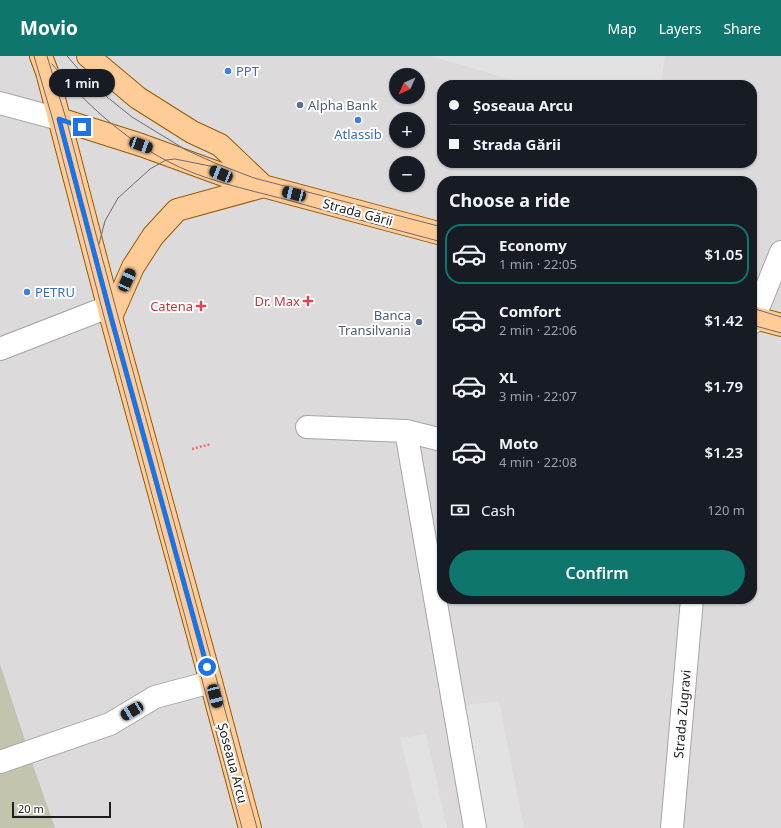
<!DOCTYPE html>
<html lang="en">
<head>
<meta charset="utf-8">
<style>
	body { margin:0; font-family:"Noto Sans",sans-serif; background:#20242c; color:#f1f3f6; height:100vh; display:flex; flex-direction:column; font-size:15px; white-space:nowrap }
	* { box-sizing:border-box; margin:0 }
	p { font-size:13px; color:#9ea1a6 }
	.icon { flex:none; width:22px; height:22px; fill:none; stroke:currentColor; stroke-width:2; stroke-linecap:round; stroke-linejoin:round }
	.map { position:relative; flex:1; overflow:hidden }
	.panel { position:absolute; left:437px; top:120px; width:320px; height:428px; display:flex; flex-direction:column; background:#171b24; border-radius:16px; box-shadow:0 1px 3px #0004 }
	.panel>* { flex:none }
	.top-card { position:absolute; left:437px; top:24px; width:320px; height:88px; border-radius:16px; box-shadow:0 1px 3px #0004; display:grid; align-content:center; height:88px; padding:0 12px; background:#171b24 }
	.needle { width:26px; rotate:225deg }
	.buttons { position:absolute; left:389px; top:12px; display:grid; gap:8px }
	.buttons a { display:grid; place-items:center; width:36px; height:36px; border-radius:50%; background:#171b24; box-shadow:0 1px 3px #0004; font-size:20px }
	.scale { position:absolute; left:12px; bottom:10px; width:99px; box-sizing:border-box; padding-left:4px; border:2px solid #1e1e1e; border-top:0; font-size:11px; line-height:14px; white-space:nowrap; color:#1e1e1e; -webkit-text-stroke:3px #fff; paint-order:stroke }
	.end { position:absolute; width:18px; height:18px; margin:-9px; border:5px solid #1a73e8; background:#fff; box-shadow:0 0 0 2px #fff }
	.from { border-radius:50% }
	.bubble { position:absolute; height:28px; border-radius:14px; background:#171b24; box-shadow:0 1px 3px #0004; font-size:13px; font-weight:600; line-height:28px; text-align:center }
	.car { position:absolute; width:12px; height:24px; margin:-12px -6px; border-radius:5px; box-shadow:0 0 3px 1px #0007; background:linear-gradient(#222 24%,#8ab4d8 0 40%,#222 0 76%,#8ab4d8 0 86%,#222 0) }
	.top-card b { display:flex; align-items:center; gap:14px; height:38px; font-size:15px }
	.top-card b+b { border-top:1px solid #363941 }
	.top-card i { width:10px; height:10px; background:#f1f3f6 }
	ul { padding:0; list-style:none }
	li { display:flex; align-items:center; gap:12px; height:60px; margin:0 8px 6px; padding:0 4px; border:2px solid transparent; border-radius:16px }
	li div { flex:1 }
	li b { display:block; font-size:15px }
	li em { font-style:normal; font-weight:600 }
	li.active { border-color:#0f766e }
	li>.icon { width:36px; height:36px; stroke-width:1.5 }
	h2 { padding:0 12px; font-size:18px; line-height:48px }
	.pay { display:flex; align-items:center; gap:10px; height:44px; padding:0 12px; font-size:15px }
	.pay p { margin-inline-start:auto }
	.cta { display:flex; gap:8px; margin-top:auto; padding:8px 12px }
	.cta a { flex:1; height:46px; border-radius:24px; background:#0f766e; color:#fff; font-size:16px; font-weight:600; line-height:46px; text-align:center }
	header { display:flex; align-items:center; gap:24px; box-sizing:border-box; height:56px; padding:0 20px; background:#0f766e; color:#fff }
	header strong { font-size:19px }
	nav { display:flex; gap:22px; margin-inline-start:auto; font-size:14px }
	.map>svg:first-child { display:block }
</style>
</head>
<body>
<header>
<strong>Movio</strong>
<nav><a>Map</a><a>Layers</a><a>Share</a></nav>
</header>
<div class="map">
<svg width="781" height="772" viewBox="0 0 781 772">
	<rect width="100%" height="100%" fill="#efeae3"/>
	<path fill="#dcdada" fill-rule="evenodd" d="M 0,0 L 781,0 L 781,772 L 0,772 ZM 396,19 L 418,19 L 418,41 L 396,41 ZM 442,29 L 752,29 L 752,107 L 442,107 ZM 396,63 L 418,63 L 418,85 L 396,85 ZM 396,107 L 418,107 L 418,129 L 396,129 ZM 442,125 L 752,125 L 752,543 L 442,543 Z"/>
	<path fill="#c4c3ae" d="M 0,608 L 35,715 L 55,772 L 0,772 Z"/>
	<path fill="#e2e2e2" d="M 430,0 L 665,0 L 661,29 L 530,29 Z
		M 499,645 L 524,772 L 472,772 L 448,651 Z
		M 426,678 L 447,772 L 422,772 L 400,682 Z"/>
	<g fill="none" stroke-linecap="round" stroke-linejoin="round">
		<g stroke="#a5a5a5" stroke-width="24">
			<path id="minor" d="M 0,47 L 59,63
				M 752,267 L 781,196
				M 0,293 L 108,251
				M 307,371 L 406,375 L 442,384
				M 406,375 L 475,772
				M 0,706 L 110,668 L 155,641 L 211,626
				M 672,772 L 692,543"/>
		</g>
		<g stroke="#975b00" stroke-width="24">
			<path id="major" d="M 41,0 L 47,16 L 111,261 L 211,626 L 250,772
				M 88,0 L 138,42 L 192,76 L 220,89 L 261,128
				M 59,63 L 141,89 L 229,121 L 442,178
				M 111,261 L 133,211 L 153,180 L 177,154 L 264,130
				M 752,261 L 781,269"/>
		</g>
		<path stroke="#ff6a64" stroke-width="2.5" stroke-dasharray="2 2" stroke-linecap="butt" d="M 192,393 L 211,388"/>
		<use href="#minor" stroke="#fff" stroke-width="22"/>
		<use href="#major" stroke="#ffcc98" stroke-width="22"/>
		<path stroke="#6c6c6c" stroke-width="1" d="M 34,0 L 52,61 L 102,253 L 242,772
			M 47,0 L 67,66 L 99,190 L 257,772
			M 67,0 L 81,16 L 107,41 L 132,61 L 186,94 L 215,107 L 254,122 L 442,171
			M 52,8 C 85,47 122,81 167,105 C 203,124 245,133 284,143 C 337,158 389,172 442,186
			M 99,188 L 105,165 L 118,142 L 150,113 L 166,104 L 175,103 L 215,111
			M 752,252 L 781,261
			M 752,269 L 781,277"/>
	</g>
	<g fill="none" stroke-linecap="round" stroke-linejoin="round">
		<path stroke="#1a73e8" stroke-width="5" d="M 82,71 L 59,63 L 111,261 L 207,611"/>
	</g>
	<g fill="#3f7fe0" stroke="#fff" stroke-width="1.5">
		<circle cx="228" cy="15" r="4"/>
		<circle cx="358" cy="64" r="4"/>
		<circle cx="27" cy="236" r="4"/>
	</g>
	<g fill="#5c6f8a" stroke="#fff" stroke-width="1.5">
		<circle cx="300" cy="49" r="4"/>
		<circle cx="419" cy="266" r="4"/>
	</g>
	<g fill="#e0444e" stroke="#fff" stroke-width="1.5">
		<path d="M306 239h4v4h4v4h-4v4h-4v-4h-4v-4h4z"/>
		<path d="M199 244h4v4h4v4h-4v4h-4v-4h-4v-4h4z"/>
	</g>
	<g text-anchor="middle" stroke-width="4" stroke-linejoin="round" paint-order="stroke">
		<g font-size="13" fill="#366cbe" stroke="#fff" text-anchor="start">
			<text x="236" y="20">PPT</text>
			<text x="358" y="83" text-anchor="middle">Atlassib</text>
			<text x="35" y="241">PETRU</text>
		</g>
		<g font-size="13" fill="#4e5e75" stroke="#fff" text-anchor="start">
			<text x="308" y="54">Alpha Bank</text>
			<text x="411" y="264" text-anchor="end">Banca<tspan x="411" dy="15">Transilvania</tspan></text>
		</g>
		<g font-size="13" fill="#1e1e1e" stroke="#fff">
			<text transform="translate(358 156) rotate(15)" y="5">Strada Gării</text>
			<text transform="translate(682 658) rotate(-85)" y="5">Strada Zugravi</text>
			<text transform="translate(233 707) rotate(75)" y="5">Șoseaua Arcu</text>
		</g>
		<g font-size="13" fill="#be3a42" stroke="#fff" text-anchor="end">
			<text x="300" y="250">Dr. Max</text>
			<text x="193" y="255">Catena</text>
		</g>
	</g>
</svg>
<div class="buttons">
<a><svg class="needle" viewBox="-14 -14 28 28"><path d="M0-13l5 13h-10z" fill="#e53935"/><path d="M0 13l5-13h-10z" fill="#9ea1a6"/></svg></a>
<a>+</a>
<a>−</a>
</div>
<div class="scale">20 m</div>
<i class="end from" style="left:207px;top:611px"></i>
<i class="end" style="left:82px;top:71px"></i>
<div class="bubble" style="left:49px;top:13px;width:66px">1 min</div>
<i class="car" style="left:141px;top:89px;rotate:110deg"></i>
<i class="car" style="left:221px;top:118px;rotate:292deg"></i>
<i class="car" style="left:294px;top:138px;rotate:285deg"></i>
<i class="car" style="left:127px;top:224px;rotate:24deg"></i>
<i class="car" style="left:215px;top:640px;rotate:165deg"></i>
<i class="car" style="left:132px;top:655px;rotate:239deg"></i>
<div class="top-card">
<b><i class="from"></i>Șoseaua Arcu</b>
<b><i></i>Strada Gării</b>
</div>
<section class="panel">
<h2>Choose a ride</h2>
<ul>
<li class="active"><svg class="icon" aria-label="car" viewBox="0 0 24 24"><path d="M5 17H2v-5l4-1 3-4h7l3 4 3 1v5h-3M9 17h6M6 11h13"/><circle cx="7" cy="17" r="2"/><circle cx="17" cy="17" r="2"/></svg><div><b>Economy</b><p>1 min · 22:05</p></div><em>$1.05</em></li>
<li><svg class="icon" aria-label="car" viewBox="0 0 24 24"><path d="M5 17H2v-5l4-1 3-4h7l3 4 3 1v5h-3M9 17h6M6 11h13"/><circle cx="7" cy="17" r="2"/><circle cx="17" cy="17" r="2"/></svg><div><b>Comfort</b><p>2 min · 22:06</p></div><em>$1.42</em></li>
<li><svg class="icon" aria-label="car" viewBox="0 0 24 24"><path d="M5 17H2v-5l4-1 3-4h7l3 4 3 1v5h-3M9 17h6M6 11h13"/><circle cx="7" cy="17" r="2"/><circle cx="17" cy="17" r="2"/></svg><div><b>XL</b><p>3 min · 22:07</p></div><em>$1.79</em></li>
<li><svg class="icon" aria-label="car" viewBox="0 0 24 24"><path d="M5 17H2v-5l4-1 3-4h7l3 4 3 1v5h-3M9 17h6M6 11h13"/><circle cx="7" cy="17" r="2"/><circle cx="17" cy="17" r="2"/></svg><div><b>Moto</b><p>4 min · 22:08</p></div><em>$1.23</em></li>
</ul>
<div class="pay"><svg class="icon" aria-label="cash" viewBox="0 0 24 24"><path d="M3 7h18v10H3z"/><circle cx="12" cy="12" r="2"/></svg>Cash<p>120 m</p></div>
<div class="cta"><a>Confirm</a></div>
</section>
</div>
</body>
</html>
